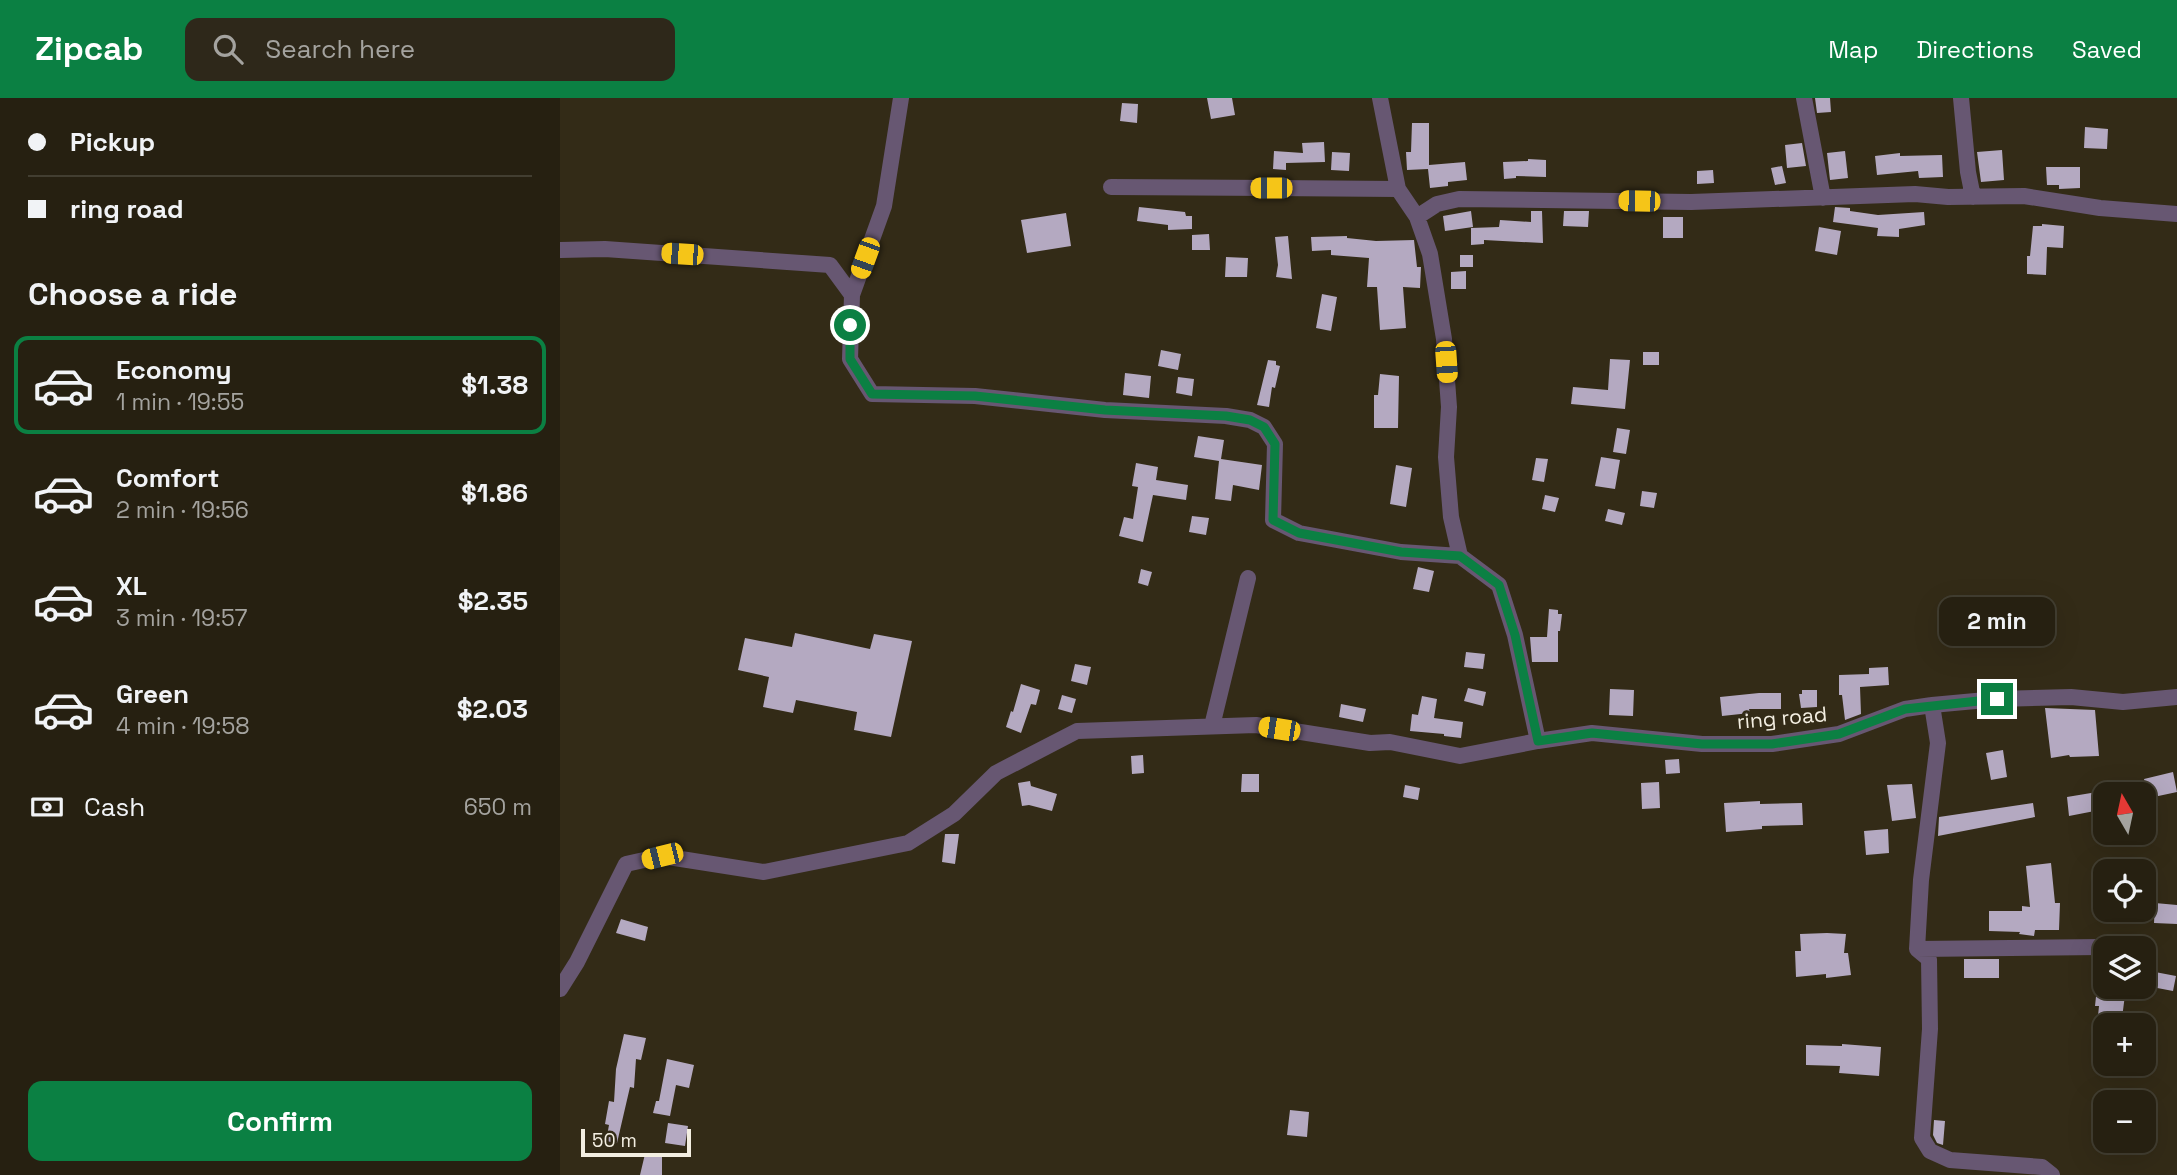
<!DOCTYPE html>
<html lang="en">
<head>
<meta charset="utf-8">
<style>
	body { margin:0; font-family:"Space Grotesk",sans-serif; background:#2e281a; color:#f1f3f6; height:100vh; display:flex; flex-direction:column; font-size:26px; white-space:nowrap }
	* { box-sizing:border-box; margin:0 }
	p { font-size:23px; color:#a4a39f }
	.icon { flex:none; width:38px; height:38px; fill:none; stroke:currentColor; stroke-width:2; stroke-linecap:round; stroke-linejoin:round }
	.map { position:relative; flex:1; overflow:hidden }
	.details { display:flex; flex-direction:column; background:#262011; width:560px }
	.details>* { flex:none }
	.top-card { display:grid; align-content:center; height:154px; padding:0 28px; background:#262011 }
	.needle { width:46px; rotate:351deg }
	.tools { position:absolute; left:1533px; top:684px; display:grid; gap:14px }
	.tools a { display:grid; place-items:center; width:63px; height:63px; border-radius:14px; background:#262011; box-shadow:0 7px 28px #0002,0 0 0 2px #423e31; font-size:35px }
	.scale { position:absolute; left:21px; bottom:18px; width:110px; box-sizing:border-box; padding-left:7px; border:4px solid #f3eee1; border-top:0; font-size:19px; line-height:24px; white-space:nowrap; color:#f3eee1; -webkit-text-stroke:5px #332b17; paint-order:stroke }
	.end { position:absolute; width:32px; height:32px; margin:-16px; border:9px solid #0b8043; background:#fff; box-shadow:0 0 0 4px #fff }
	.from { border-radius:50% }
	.bubble { position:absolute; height:49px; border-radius:14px; background:#262011; box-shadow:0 7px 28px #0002,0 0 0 2px #423e31; font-size:23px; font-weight:700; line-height:49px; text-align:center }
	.car { position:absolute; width:21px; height:42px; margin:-21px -10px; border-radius:9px; box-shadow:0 0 5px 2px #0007; background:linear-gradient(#f5c518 24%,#345 0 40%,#f5c518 0 76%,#345 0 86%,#f5c518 0) }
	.top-card b { display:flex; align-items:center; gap:24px; height:66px; font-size:26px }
	.top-card b+b { border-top:2px solid #423e31 }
	.top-card i { width:18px; height:18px; background:#f1f3f6 }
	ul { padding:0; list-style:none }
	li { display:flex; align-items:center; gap:21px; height:98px; margin:0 14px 10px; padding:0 14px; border:4px solid transparent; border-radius:14px }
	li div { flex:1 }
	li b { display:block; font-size:26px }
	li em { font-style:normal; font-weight:700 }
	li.current { border-color:#0b8043 }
	li>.icon { width:63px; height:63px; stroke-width:1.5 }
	h2 { padding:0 28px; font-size:32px; line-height:84px }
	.pay { display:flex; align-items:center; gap:18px; height:77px; padding:0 28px; font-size:26px }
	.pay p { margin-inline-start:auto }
	.button { display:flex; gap:14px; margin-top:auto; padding:14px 28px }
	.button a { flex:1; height:80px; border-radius:14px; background:#0b8043; color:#fff; font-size:28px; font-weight:700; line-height:80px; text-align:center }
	header { display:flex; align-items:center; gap:42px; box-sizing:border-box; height:98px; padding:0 35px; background:#0b8043; color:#fff }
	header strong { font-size:33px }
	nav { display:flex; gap:38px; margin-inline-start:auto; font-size:24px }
	.search { width:490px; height:63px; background:#2e281a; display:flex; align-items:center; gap:18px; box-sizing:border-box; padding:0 24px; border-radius:14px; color:#a4a39f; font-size:26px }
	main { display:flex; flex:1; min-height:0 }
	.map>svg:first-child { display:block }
</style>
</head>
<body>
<header>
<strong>Zipcab</strong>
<div class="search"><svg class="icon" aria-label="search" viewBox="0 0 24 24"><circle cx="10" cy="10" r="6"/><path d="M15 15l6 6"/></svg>Search here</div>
<nav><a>Map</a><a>Directions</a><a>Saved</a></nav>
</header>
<main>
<section class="details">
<div class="top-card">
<b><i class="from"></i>Pickup</b>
<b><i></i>ring road</b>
</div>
<h2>Choose a ride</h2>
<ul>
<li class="current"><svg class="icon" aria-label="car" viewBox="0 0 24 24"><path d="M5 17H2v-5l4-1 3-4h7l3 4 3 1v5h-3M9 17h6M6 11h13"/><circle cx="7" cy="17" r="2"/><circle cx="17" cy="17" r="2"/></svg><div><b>Economy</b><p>1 min · 19:55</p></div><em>$1.38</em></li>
<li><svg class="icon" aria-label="car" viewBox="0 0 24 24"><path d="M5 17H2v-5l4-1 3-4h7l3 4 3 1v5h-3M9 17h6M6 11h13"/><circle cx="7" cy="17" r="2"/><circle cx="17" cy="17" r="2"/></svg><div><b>Comfort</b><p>2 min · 19:56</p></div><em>$1.86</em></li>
<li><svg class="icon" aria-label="car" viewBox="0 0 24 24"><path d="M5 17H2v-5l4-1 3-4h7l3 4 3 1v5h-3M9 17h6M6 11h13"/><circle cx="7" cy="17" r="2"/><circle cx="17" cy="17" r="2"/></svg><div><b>XL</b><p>3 min · 19:57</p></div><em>$2.35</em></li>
<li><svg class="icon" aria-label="car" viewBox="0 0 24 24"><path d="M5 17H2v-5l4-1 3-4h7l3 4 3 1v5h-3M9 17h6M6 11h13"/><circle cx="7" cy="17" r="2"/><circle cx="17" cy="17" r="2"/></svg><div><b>Green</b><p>4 min · 19:58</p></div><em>$2.03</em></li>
</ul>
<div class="pay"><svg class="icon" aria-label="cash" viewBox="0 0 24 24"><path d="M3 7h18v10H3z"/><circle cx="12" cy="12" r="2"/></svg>Cash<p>650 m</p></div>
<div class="button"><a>Confirm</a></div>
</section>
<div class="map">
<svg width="1617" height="1077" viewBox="0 0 1617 1077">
	<rect width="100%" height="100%" fill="#332b17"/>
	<path fill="#b4a9c1" d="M 647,0 L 672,0 L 675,17 L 651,21 Z
		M 1255,0 L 1270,0 L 1271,14 L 1257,15 Z
		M 562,5 L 578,6 L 577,25 L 560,23 Z
		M 852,25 L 869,25 L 869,67 L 905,64 L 907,82 L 888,84 L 888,88 L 870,90 L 868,71 L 847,72 L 846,54 L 851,54 Z
		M 1525,29 L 1548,31 L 1547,51 L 1524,50 Z
		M 764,44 L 765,64 L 726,65 L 726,72 L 713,71 L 714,53 L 743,55 L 742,45 Z
		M 1242,45 L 1246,68 L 1227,70 L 1225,47 Z
		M 1442,52 L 1444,82 L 1421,84 L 1417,54 Z
		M 1285,53 L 1288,80 L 1270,82 L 1267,55 Z
		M 772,54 L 790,55 L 789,73 L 771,72 Z
		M 1340,55 L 1340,58 L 1382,57 L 1383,79 L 1359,80 L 1358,73 L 1317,77 L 1315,58 Z
		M 968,61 L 986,62 L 986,79 L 956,78 L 956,80 L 944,81 L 943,64 L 968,63 Z
		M 1222,68 L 1226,85 L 1215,87 L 1211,70 Z
		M 1486,69 L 1520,69 L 1520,90 L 1499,91 L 1499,87 L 1487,87 Z
		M 1153,72 L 1154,85 L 1137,86 L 1137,73 Z
		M 579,109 L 625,114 L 626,118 L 632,118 L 632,131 L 608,132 L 608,127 L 577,123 Z
		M 1275,109 L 1290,110 L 1290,113 L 1318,117 L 1364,114 L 1365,127 L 1339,131 L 1339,139 L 1317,138 L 1318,130 L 1273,124 Z
		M 911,113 L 913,129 L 885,133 L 883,118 Z
		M 971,113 L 982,113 L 983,145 L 924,142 L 924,146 L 911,147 L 911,130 L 939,129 L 940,122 L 971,124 Z
		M 1004,113 L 1029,113 L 1028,129 L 1003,128 Z
		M 506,115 L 511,148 L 467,155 L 461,122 Z
		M 1103,119 L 1123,119 L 1123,140 L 1103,140 Z
		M 1482,126 L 1504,128 L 1503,150 L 1487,149 L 1486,177 L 1467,176 L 1467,158 L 1470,158 L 1473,128 L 1482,128 Z
		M 1259,129 L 1281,133 L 1277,157 L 1255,153 Z
		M 649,136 L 650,152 L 632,152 L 632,137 Z
		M 728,138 L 732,181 L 716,179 L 718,167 L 715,139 Z
		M 787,138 L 787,140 L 816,143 L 854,142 L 857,169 L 861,169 L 860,190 L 843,189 L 846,230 L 820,232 L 817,189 L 807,189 L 809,160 L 771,157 L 771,152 L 752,153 L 751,139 Z
		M 900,157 L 913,157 L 913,169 L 900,169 Z
		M 666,159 L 688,160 L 687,179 L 665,179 Z
		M 906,173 L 906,191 L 891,191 L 891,174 Z
		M 762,196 L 777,199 L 771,233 L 756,230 Z
		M 601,252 L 621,256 L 618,272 L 598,268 Z
		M 1083,254 L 1099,254 L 1099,267 L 1083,267 Z
		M 1050,261 L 1070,262 L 1065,311 L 1011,306 L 1013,289 L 1048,292 Z
		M 708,262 L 716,263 L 716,267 L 720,268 L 715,290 L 712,289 L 709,309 L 697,307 Z
		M 565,275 L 591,278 L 589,300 L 563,297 Z
		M 820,276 L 839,278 L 838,330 L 814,330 L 814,297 L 818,297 Z
		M 618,279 L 634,281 L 632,298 L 616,295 Z
		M 1057,330 L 1070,332 L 1066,356 L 1053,354 Z
		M 638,338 L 664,342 L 661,361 L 702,367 L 699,392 L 673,387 L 671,403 L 655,401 L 659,363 L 634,359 Z
		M 1041,359 L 1060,362 L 1055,391 L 1035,388 Z
		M 976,360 L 988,361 L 984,384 L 972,382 Z
		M 576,365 L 598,369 L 596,382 L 628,387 L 626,402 L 593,397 L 583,444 L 559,438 L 564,419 L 573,421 L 578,389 L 572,388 Z
		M 836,367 L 852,370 L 846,409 L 830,406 Z
		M 1082,393 L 1097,395 L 1094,410 L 1080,408 Z
		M 985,397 L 999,400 L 995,414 L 982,411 Z
		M 1048,411 L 1065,415 L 1062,427 L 1045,423 Z
		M 632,418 L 649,420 L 646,437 L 629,434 Z
		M 858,469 L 874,473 L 869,494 L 853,491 Z
		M 581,471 L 592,474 L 588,488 L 578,485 Z
		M 989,511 L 998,512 L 998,516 L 1002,516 L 1000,533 L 998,533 L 998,564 L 972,564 L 970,539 L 987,539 Z
		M 235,535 L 310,551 L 314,536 L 352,543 L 331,639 L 294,632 L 297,614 L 236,602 L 233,615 L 203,609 L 209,579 L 178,572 L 185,540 L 232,549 Z
		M 906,554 L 925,556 L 923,571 L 904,569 Z
		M 515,566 L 531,569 L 527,587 L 511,583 Z
		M 1328,569 L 1329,587 L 1300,589 L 1301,616 L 1285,622 L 1282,597 L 1279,597 L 1279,577 L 1309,576 L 1309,570 Z
		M 461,586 L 480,592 L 476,607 L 471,606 L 461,635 L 446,629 L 451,613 L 453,614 Z
		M 908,590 L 926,594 L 923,608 L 904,603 Z
		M 1050,591 L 1074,592 L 1073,618 L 1049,617 Z
		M 1242,592 L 1257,592 L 1257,609 L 1241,610 L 1239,596 L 1242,596 Z
		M 1199,595 L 1221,595 L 1221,611 L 1189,611 L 1190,615 L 1162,618 L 1160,599 Z
		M 502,597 L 516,601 L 512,615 L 498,611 Z
		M 862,598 L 877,601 L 874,620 L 903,624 L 901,640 L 884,638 L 884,636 L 850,633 L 852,616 L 858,617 Z
		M 781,606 L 806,611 L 803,624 L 779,619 Z
		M 1485,610 L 1535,612 L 1539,658 L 1510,659 L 1509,657 L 1491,660 Z
		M 1443,652 L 1447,679 L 1431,682 L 1426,655 Z
		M 583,657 L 584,675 L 572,676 L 571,658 Z
		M 1119,661 L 1120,675 L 1106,676 L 1105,662 Z
		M 1613,674 L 1617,694 L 1589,700 L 1584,681 Z
		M 682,676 L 699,676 L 699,694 L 681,694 Z
		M 470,683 L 471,688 L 497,696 L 492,713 L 469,707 L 462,708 L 458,685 Z
		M 1099,684 L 1100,710 L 1082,711 L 1081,685 Z
		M 1352,686 L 1356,720 L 1332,723 L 1327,687 Z
		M 845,687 L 860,690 L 858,702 L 843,699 Z
		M 1537,694 L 1538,697 L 1545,696 L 1545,711 L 1509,718 L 1507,699 Z
		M 1200,703 L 1200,706 L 1242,705 L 1243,727 L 1202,728 L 1202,731 L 1166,734 L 1164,705 Z
		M 1473,705 L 1475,719 L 1378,738 L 1379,719 Z
		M 1328,731 L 1329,755 L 1306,757 L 1304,733 Z
		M 385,736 L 399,736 L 395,766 L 382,764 Z
		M 1491,765 L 1495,805 L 1500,805 L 1499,832 L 1475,832 L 1474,838 L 1459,836 L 1460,834 L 1429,833 L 1429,813 L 1462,813 L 1462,808 L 1470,809 L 1466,768 Z
		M 1595,805 L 1617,807 L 1617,826 L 1594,825 Z
		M 61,821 L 88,829 L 85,843 L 56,835 Z
		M 1267,835 L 1286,836 L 1284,855 L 1288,855 L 1291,877 L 1266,880 L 1266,876 L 1236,879 L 1235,853 L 1241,853 L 1240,836 Z
		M 1404,861 L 1439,861 L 1439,880 L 1404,880 Z
		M 1595,874 L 1616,878 L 1613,893 L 1592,889 Z
		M 1537,889 L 1566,889 L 1561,928 L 1537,928 L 1539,908 L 1535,908 Z
		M 64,936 L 86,940 L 81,962 L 76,961 L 74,990 L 70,989 L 57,1045 L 46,1043 L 49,1027 L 45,1026 L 49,1003 L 54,1004 L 56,971 Z
		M 1282,946 L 1321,949 L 1319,978 L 1279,975 L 1280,968 L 1246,967 L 1246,947 L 1282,948 Z
		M 107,961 L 134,967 L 129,990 L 116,987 L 110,1018 L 93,1015 L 96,1003 L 99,1003 Z
		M 730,1012 L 749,1014 L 747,1039 L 727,1037 Z
		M 1374,1022 L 1385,1023 L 1383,1047 L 1377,1045 L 1373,1037 Z
		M 108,1025 L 128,1028 L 125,1048 L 105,1045 Z
		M 85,1056 L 102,1057 L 102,1077 L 80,1077 Z"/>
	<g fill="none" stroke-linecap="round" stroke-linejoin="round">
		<path stroke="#675772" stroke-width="16" d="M 820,0 L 838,91 L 857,119 L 870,156 L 884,241 L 889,309 L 886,359 L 891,419 L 900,458 L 939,487 L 955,537 L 978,643
			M 1244,0 L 1263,100
			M 1401,0 L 1408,74 L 1413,99
			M 551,89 L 838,91
			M 857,119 L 877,106 L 899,101 L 1131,104 L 1355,96 L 1388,99 L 1464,98 L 1540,110 L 1617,116
			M 0,152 L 45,151 L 270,167 L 292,197 L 290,261 L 312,296 L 415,298 L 545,312 L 666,318 L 690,322 L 704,329 L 715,346 L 713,422 L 739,435 L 841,454 L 900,458
			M 292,197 L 324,108 L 341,0
			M 1372,607 L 1378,645 L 1361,782 L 1357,851 L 1369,861 L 1370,931 L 1362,1040 L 1370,1053 L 1390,1062 L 1482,1069 L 1492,1077
			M 652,628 L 688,480
			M 1357,851 L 1541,849
			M 0,891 L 17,864 L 66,766 L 102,758 L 204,774 L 348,745 L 394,716 L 436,675 L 517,633 L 696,627 L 810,645 L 830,644 L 900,658 L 978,643 L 1032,635 L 1142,646 L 1212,646 L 1279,636 L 1345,611 L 1372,607 L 1437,601 L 1511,599 L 1563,604 L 1617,599"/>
	</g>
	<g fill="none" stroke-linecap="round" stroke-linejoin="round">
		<path stroke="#0b8043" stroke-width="9" d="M 290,227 L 290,261 L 312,296 L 415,298 L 545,312 L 666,318 L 690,322 L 704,329 L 715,346 L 713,422 L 739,435 L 841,454 L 900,458 L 939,487 L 955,537 L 978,643 L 1032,635 L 1142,646 L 1212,646 L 1279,636 L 1345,611 L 1437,601"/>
	</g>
	<g text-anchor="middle" stroke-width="7" stroke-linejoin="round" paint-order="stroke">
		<g font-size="21" fill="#f3eee1" stroke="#332b17">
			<text transform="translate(1222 620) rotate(-5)" y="7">ring road</text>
		</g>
	</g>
</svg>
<div class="tools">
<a><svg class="needle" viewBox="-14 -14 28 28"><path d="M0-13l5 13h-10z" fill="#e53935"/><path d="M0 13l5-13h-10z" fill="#a4a39f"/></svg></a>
<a><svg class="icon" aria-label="locate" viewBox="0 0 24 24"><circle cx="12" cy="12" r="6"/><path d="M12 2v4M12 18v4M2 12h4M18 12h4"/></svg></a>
<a><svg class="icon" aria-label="layers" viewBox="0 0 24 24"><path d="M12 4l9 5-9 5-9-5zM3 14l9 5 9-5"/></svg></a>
<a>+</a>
<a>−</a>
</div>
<div class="scale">50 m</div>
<i class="end from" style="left:290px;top:227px"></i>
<i class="end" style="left:1437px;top:601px"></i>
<div class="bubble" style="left:1379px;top:499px;width:116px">2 min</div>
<i class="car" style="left:711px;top:90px;rotate:270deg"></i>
<i class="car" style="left:1079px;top:103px;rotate:271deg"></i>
<i class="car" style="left:122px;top:156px;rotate:274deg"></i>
<i class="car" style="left:305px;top:160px;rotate:200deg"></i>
<i class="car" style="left:886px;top:264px;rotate:176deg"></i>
<i class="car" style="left:719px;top:631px;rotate:279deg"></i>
<i class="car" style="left:102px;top:758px;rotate:256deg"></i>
</div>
</main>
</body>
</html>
